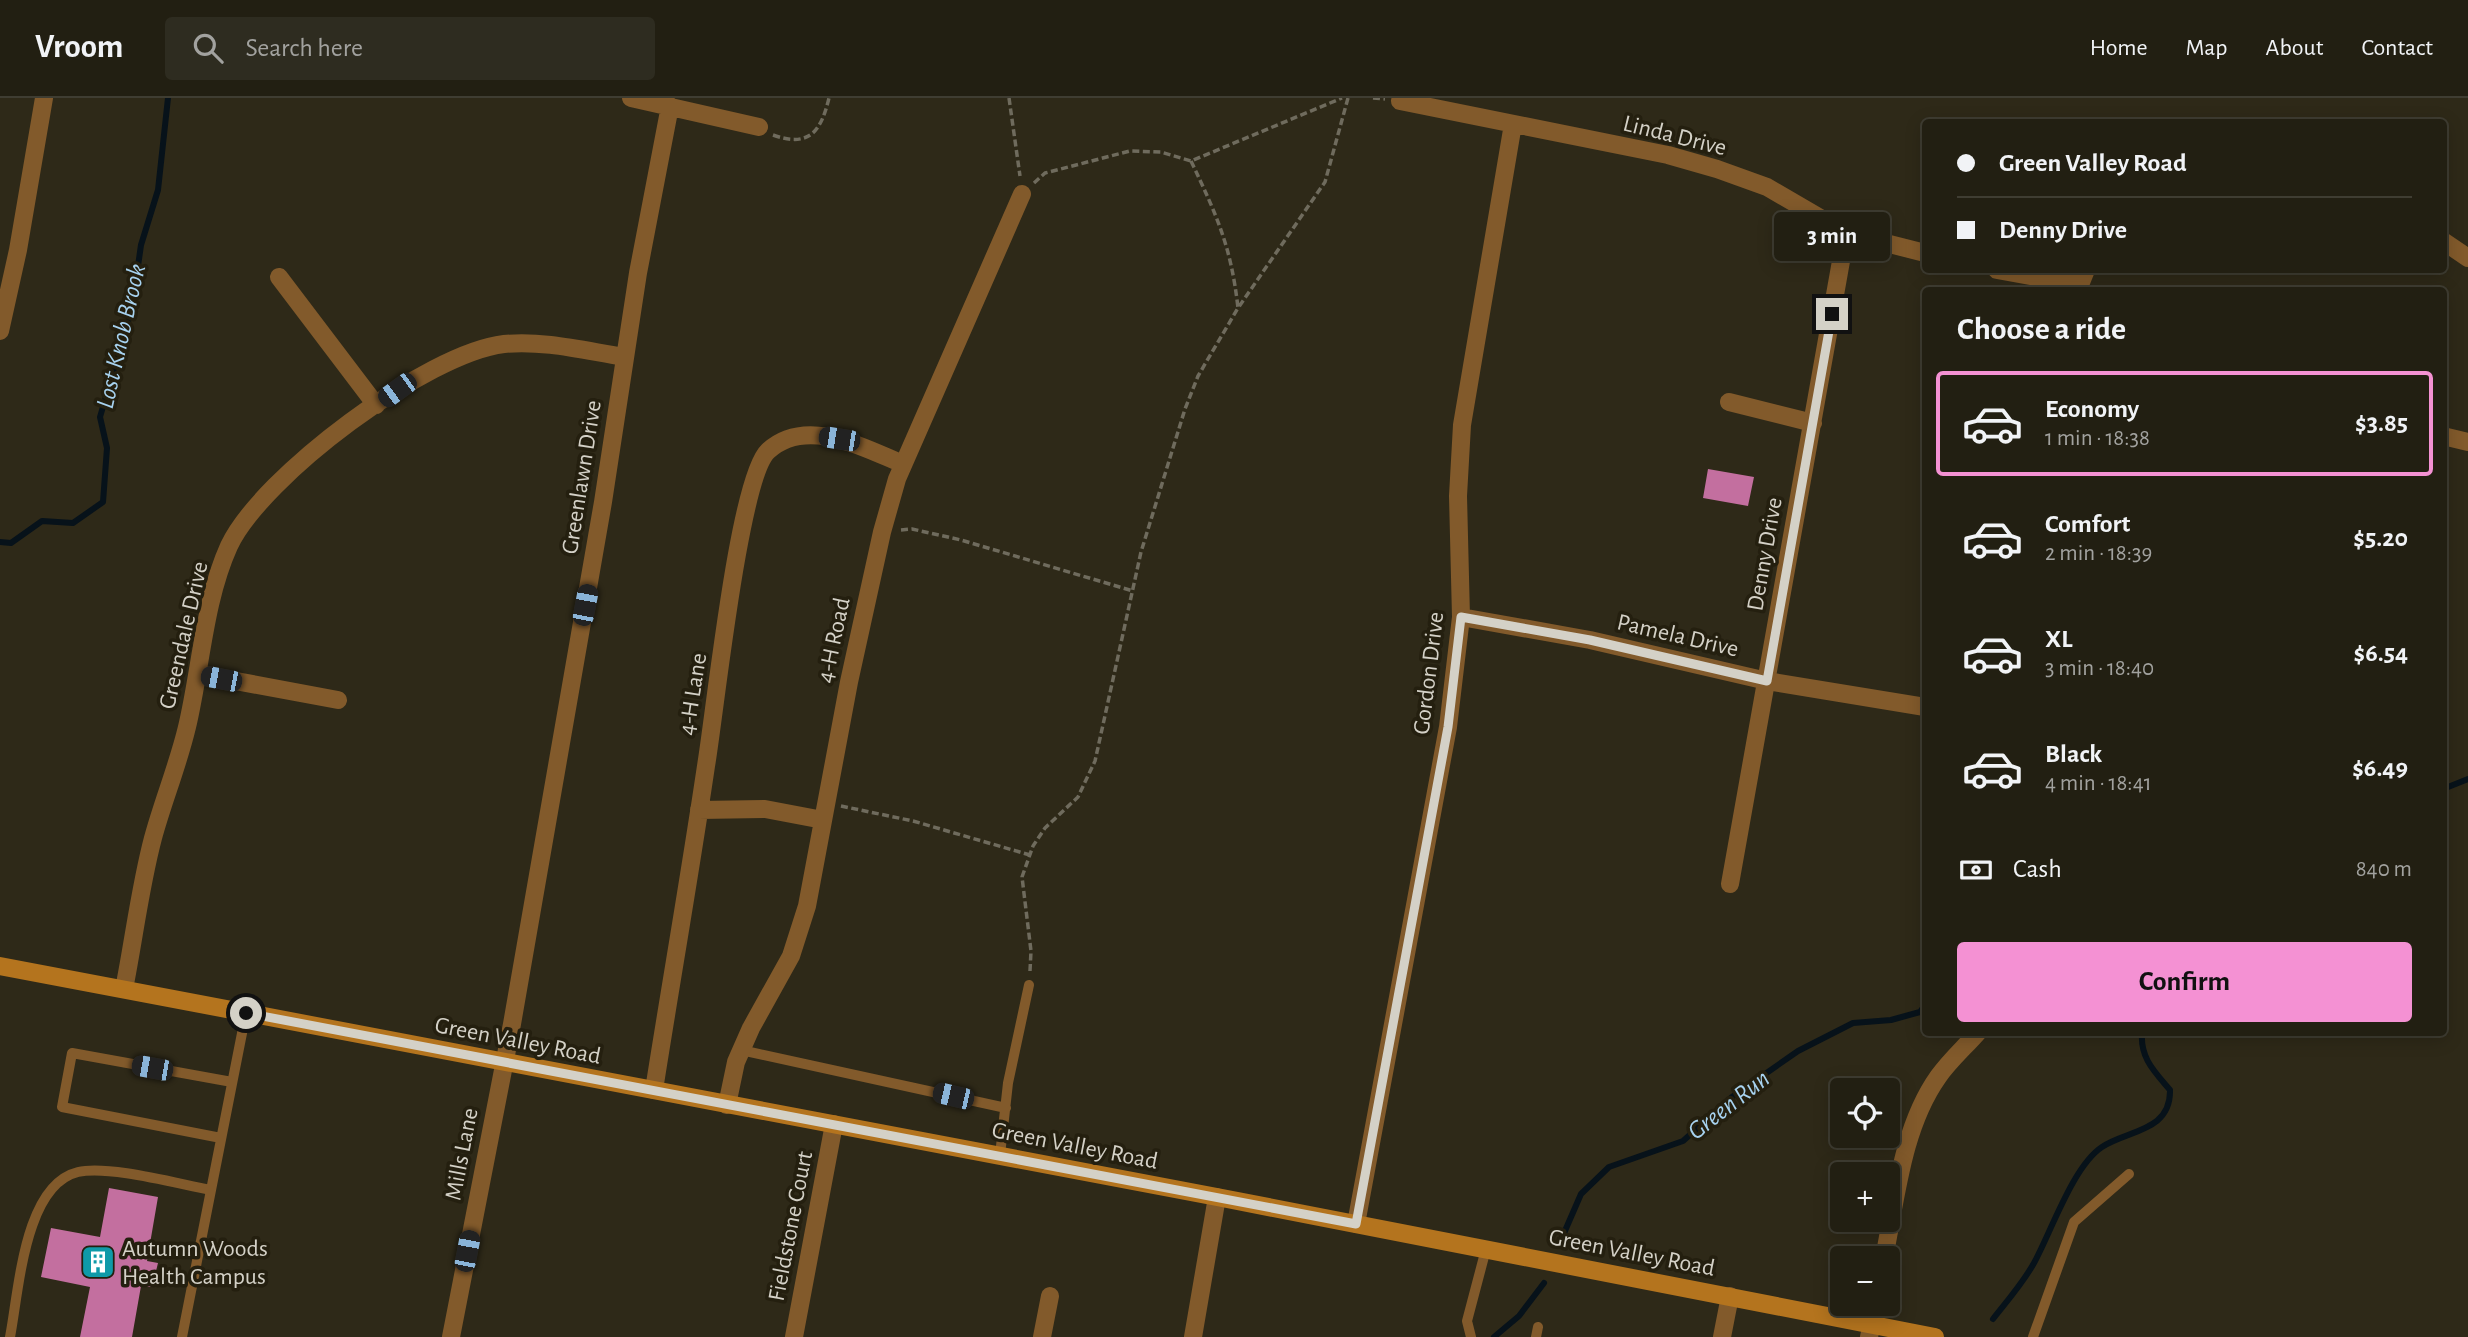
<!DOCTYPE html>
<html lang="en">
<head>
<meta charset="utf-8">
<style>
	body { margin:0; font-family:"Alegreya Sans",sans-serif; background:#2e2c20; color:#f1f3f6; height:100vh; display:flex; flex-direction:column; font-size:26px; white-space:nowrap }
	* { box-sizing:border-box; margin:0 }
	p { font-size:23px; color:#a2a29f }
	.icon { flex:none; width:38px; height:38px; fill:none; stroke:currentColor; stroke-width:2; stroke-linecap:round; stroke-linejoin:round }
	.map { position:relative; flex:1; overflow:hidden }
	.details { position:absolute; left:1922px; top:189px; width:525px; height:749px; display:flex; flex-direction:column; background:#221f12; border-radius:7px; box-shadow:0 4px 18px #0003,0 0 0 2px #3f3d32 }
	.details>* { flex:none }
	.banner { position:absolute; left:1922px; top:21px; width:525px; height:154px; border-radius:7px; box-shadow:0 4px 18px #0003,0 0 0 2px #3f3d32; display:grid; align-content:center; height:154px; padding:0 35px; background:#221f12 }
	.fabs { position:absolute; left:1830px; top:980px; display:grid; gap:14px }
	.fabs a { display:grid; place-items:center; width:70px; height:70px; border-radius:7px; background:#221f12; box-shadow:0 4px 18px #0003,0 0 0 2px #3f3d32; font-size:35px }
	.end { position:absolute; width:32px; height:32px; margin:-16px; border:9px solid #d4d1c7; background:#111; box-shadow:0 0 0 4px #111 }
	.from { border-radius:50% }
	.bubble { position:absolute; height:49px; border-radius:7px; background:#221f12; box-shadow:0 4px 18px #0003,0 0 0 2px #3f3d32; font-size:23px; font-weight:700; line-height:49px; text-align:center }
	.car { position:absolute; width:21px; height:42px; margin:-21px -10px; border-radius:9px; box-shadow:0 0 5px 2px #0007; background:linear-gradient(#222 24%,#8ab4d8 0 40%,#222 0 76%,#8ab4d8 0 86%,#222 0) }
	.banner b { display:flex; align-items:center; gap:24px; height:66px; font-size:26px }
	.banner b+b { border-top:2px solid #3f3d32 }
	.banner i { width:18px; height:18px; background:#f1f3f6 }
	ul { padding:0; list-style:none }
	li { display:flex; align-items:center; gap:21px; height:105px; margin:0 14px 10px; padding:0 21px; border:4px solid transparent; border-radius:7px }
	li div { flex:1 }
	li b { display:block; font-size:26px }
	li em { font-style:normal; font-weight:700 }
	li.on { border-color:#f491d3 }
	li>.icon { width:63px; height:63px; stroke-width:1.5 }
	h2 { padding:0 35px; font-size:32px; line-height:84px }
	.pay { display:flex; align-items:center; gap:18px; height:77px; padding:0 35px; font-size:26px }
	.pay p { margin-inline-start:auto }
	.primary-button { display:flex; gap:14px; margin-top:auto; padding:14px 35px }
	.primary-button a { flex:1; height:80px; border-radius:7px; background:#f491d3; color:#111; font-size:28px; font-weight:700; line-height:80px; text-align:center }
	header { display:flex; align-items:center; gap:42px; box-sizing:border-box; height:98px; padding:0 35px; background:#221f12; border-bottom:2px solid #3f3d32 }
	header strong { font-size:33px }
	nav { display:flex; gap:38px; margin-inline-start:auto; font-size:24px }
	.search { width:490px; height:63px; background:#2e2c20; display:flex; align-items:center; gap:18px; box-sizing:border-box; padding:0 24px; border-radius:7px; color:#a2a29f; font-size:26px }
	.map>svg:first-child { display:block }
</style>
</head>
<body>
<header>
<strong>Vroom</strong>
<div class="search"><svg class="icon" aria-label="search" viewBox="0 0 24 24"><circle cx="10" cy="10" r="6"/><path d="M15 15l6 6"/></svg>Search here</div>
<nav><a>Home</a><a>Map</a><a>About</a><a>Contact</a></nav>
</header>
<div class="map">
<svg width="2468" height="1239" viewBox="0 0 2468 1239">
	<rect width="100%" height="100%" fill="#2e2918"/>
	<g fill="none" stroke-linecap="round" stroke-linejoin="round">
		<path stroke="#07121a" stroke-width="6" d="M 0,444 L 11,445 L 42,423 L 73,425 L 103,404 L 107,350 L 100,319 L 132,210 L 141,147 L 158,92 L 168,0
			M 2443,691 L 2468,681
			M 1561,1142 L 1581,1096 L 1609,1069 L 1683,1043 L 1732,999 L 1798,953 L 1853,925 L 1891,922 L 1920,914 L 1925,907
			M 1993,1221 C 2007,1203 2023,1185 2034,1165 C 2051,1134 2073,1068 2102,1049 C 2127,1032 2171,1034 2170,992 C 2154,973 2140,960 2142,934
			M 1494,1239 L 1519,1218 L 1544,1185"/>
	</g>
	<path fill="#c36f9f" d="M 1708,371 L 1754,379 L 1748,408 L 1703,400 Z
		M 109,1090 L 158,1099 L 147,1163 L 158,1165 L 152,1189 L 141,1188 L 132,1239 L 80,1239 L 90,1189 L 41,1179 L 51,1130 L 100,1139 Z"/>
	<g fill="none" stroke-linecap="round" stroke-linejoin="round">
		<path stroke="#6f6b5d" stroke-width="3.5" stroke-dasharray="7 3.5" stroke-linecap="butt" d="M 1009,0 L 1020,78
			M 1373,0 L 1385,1
			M 773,37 C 810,50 821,33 829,0
			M 1191,63 C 1217,118 1231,148 1238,210 L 1325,84 L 1348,0
			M 1034,85 L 1045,75 L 1130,53 L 1161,54 L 1191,63 L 1342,0
			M 901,432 L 912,431 L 961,442 L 1133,493
			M 841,708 L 913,723 L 1030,757
			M 1030,873 L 1031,853 L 1022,779 L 1033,748 L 1045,730 L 1078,699 L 1095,663 L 1141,454 L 1185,311 L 1198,278 L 1238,210"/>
		<path stroke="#825a2b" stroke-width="10" d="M 741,952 L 1006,1010
			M 221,1040 L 62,1009 L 72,955 L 232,984
			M 1000,1057 L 1008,985 L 1029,887
			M 10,1239 C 19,1193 24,1087 78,1074 C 109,1067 178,1086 211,1092
			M 182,1239 L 246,915
			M 1471,1239 L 1467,1223 L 1486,1151
			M 1536,1239 L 1538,1229
			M 2033,1239 L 2074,1124 L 2129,1076"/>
		<path stroke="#825a2b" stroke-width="18" d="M 631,0 L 759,29
			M 1400,3 L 1668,57 L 1717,71 L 1767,89 L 1846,135 L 1925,155
			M 2443,143 L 2468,160
			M 1997,172 L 2080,187 L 2086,172
			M 279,179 L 376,307
			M 0,233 L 18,152 L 44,0
			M 1729,304 L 1813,325
			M 2443,338 L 2468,344
			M 1461,519 L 1590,542 L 1767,583 L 1925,609
			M 198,576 L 338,602
			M 699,712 L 765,711 L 823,722
			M 1730,786 L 1846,135
			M 124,891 C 134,841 140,789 153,740 C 163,703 178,667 187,629 C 201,570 204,503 229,448 C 262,378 427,255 504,246 C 544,242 586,253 625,259
			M 654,992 C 671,884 690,776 706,668 C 715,615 739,380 768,353 C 806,318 864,350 903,366
			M 727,1007 L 736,964 L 751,930 L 791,858 L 807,808 L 849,584 L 882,434 L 897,381 L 1022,96
			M 1356,1126 L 1448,629 L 1461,519 L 1458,398 L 1462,327 L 1513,26
			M 1884,1160 C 1896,1101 1902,1030 1938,979 C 1949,963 1965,949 1978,934
			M 451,1239 L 512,926 L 603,404 L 638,175 L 670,8
			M 794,1239 L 834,1026
			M 1042,1239 L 1050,1198
			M 1193,1239 L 1217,1099
			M 1722,1239 L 1730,1198
			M 1869,1239 L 1876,1206"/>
		<path stroke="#b4741e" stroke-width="18" d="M 0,868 L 1217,1099 L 1935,1239"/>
	</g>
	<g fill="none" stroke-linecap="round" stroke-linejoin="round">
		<path stroke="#d4d1c7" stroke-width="9" d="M 246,915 L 1356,1126 L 1448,629 L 1461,519 L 1590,542 L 1767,583 L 1832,216"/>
	</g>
	<defs>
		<g id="building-square" transform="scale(1.75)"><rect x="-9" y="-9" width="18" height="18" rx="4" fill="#0f9aa8" stroke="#241f0f"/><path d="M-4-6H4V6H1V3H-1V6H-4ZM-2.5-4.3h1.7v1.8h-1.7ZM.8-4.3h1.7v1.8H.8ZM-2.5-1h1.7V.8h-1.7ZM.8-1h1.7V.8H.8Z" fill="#fff"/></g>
	</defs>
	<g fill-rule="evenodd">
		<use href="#building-square" x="98" y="1164"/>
	</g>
	<g text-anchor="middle" stroke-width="7" stroke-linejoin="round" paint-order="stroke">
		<g font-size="24" fill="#d4d1c7" stroke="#241f0f">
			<text transform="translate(1675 37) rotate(14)" y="8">Linda Drive</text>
			<text transform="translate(581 379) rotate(-81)" y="8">Greenlawn Drive</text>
			<text transform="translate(1764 456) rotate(-80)" y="8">Denny Drive</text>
			<text transform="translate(183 537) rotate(-77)" y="8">Greendale Drive</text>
			<text transform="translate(1678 537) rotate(13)" y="8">Pamela Drive</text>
			<text transform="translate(833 542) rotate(-78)" y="8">4-H Road</text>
			<text transform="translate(1428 575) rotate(-83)" y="8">Gordon Drive</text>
			<text transform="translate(692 596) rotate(-81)" y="8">4-H Lane</text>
			<text transform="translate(518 942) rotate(11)" y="8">Green Valley Road</text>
			<text transform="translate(1075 1047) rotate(11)" y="8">Green Valley Road</text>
			<text transform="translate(461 1056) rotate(-79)" y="8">Mills Lane</text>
			<text transform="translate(790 1128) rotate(-79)" y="8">Fieldstone Court</text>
			<text transform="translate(1632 1154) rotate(11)" y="8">Green Valley Road</text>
		</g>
		<g font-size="24" fill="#d4d1c7" stroke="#241f0f" text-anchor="start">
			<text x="122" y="1158">Autumn Woods<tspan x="122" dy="28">Health Campus</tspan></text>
		</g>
		<g font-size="26" font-style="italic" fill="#a7d2ef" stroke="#241f0f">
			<text transform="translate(120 238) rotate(-77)" y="9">Lost Knob Brook</text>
			<text transform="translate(1728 1006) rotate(-38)" y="9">Green Run</text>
		</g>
	</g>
</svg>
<div class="fabs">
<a><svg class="icon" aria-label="locate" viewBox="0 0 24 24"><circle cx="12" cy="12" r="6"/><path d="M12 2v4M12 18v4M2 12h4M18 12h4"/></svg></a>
<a>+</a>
<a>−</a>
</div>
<i class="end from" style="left:246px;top:915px"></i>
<i class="end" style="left:1832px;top:216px"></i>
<div class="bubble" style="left:1774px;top:114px;width:116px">3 min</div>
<i class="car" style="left:397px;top:292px;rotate:234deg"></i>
<i class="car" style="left:839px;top:341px;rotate:279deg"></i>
<i class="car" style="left:585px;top:507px;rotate:11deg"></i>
<i class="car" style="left:221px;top:581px;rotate:281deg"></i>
<i class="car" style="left:152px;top:970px;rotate:280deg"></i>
<i class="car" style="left:953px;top:998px;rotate:283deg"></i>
<i class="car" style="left:467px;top:1153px;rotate:11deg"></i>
<div class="banner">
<b><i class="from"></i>Green Valley Road</b>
<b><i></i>Denny Drive</b>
</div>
<section class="details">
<h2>Choose a ride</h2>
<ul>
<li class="on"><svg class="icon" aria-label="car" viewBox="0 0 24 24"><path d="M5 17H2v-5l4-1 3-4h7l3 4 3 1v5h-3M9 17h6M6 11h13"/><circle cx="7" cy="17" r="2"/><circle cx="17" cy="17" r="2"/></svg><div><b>Economy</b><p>1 min · 18:38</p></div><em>$3.85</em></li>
<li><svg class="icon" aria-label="car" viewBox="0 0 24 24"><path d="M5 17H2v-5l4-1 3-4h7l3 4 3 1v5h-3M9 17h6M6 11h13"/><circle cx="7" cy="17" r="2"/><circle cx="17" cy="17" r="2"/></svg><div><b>Comfort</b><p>2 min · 18:39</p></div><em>$5.20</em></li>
<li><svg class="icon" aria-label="car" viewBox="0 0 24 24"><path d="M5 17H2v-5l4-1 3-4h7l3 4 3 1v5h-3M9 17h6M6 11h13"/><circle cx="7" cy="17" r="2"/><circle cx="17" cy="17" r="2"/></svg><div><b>XL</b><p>3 min · 18:40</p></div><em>$6.54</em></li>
<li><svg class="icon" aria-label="car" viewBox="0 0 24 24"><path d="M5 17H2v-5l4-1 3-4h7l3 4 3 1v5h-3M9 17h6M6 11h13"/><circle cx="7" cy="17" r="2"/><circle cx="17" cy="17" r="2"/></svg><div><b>Black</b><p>4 min · 18:41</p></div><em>$6.49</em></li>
</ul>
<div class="pay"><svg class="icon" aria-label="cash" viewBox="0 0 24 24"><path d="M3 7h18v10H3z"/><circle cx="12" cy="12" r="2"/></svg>Cash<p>840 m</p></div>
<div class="primary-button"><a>Confirm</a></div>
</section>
</div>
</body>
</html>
